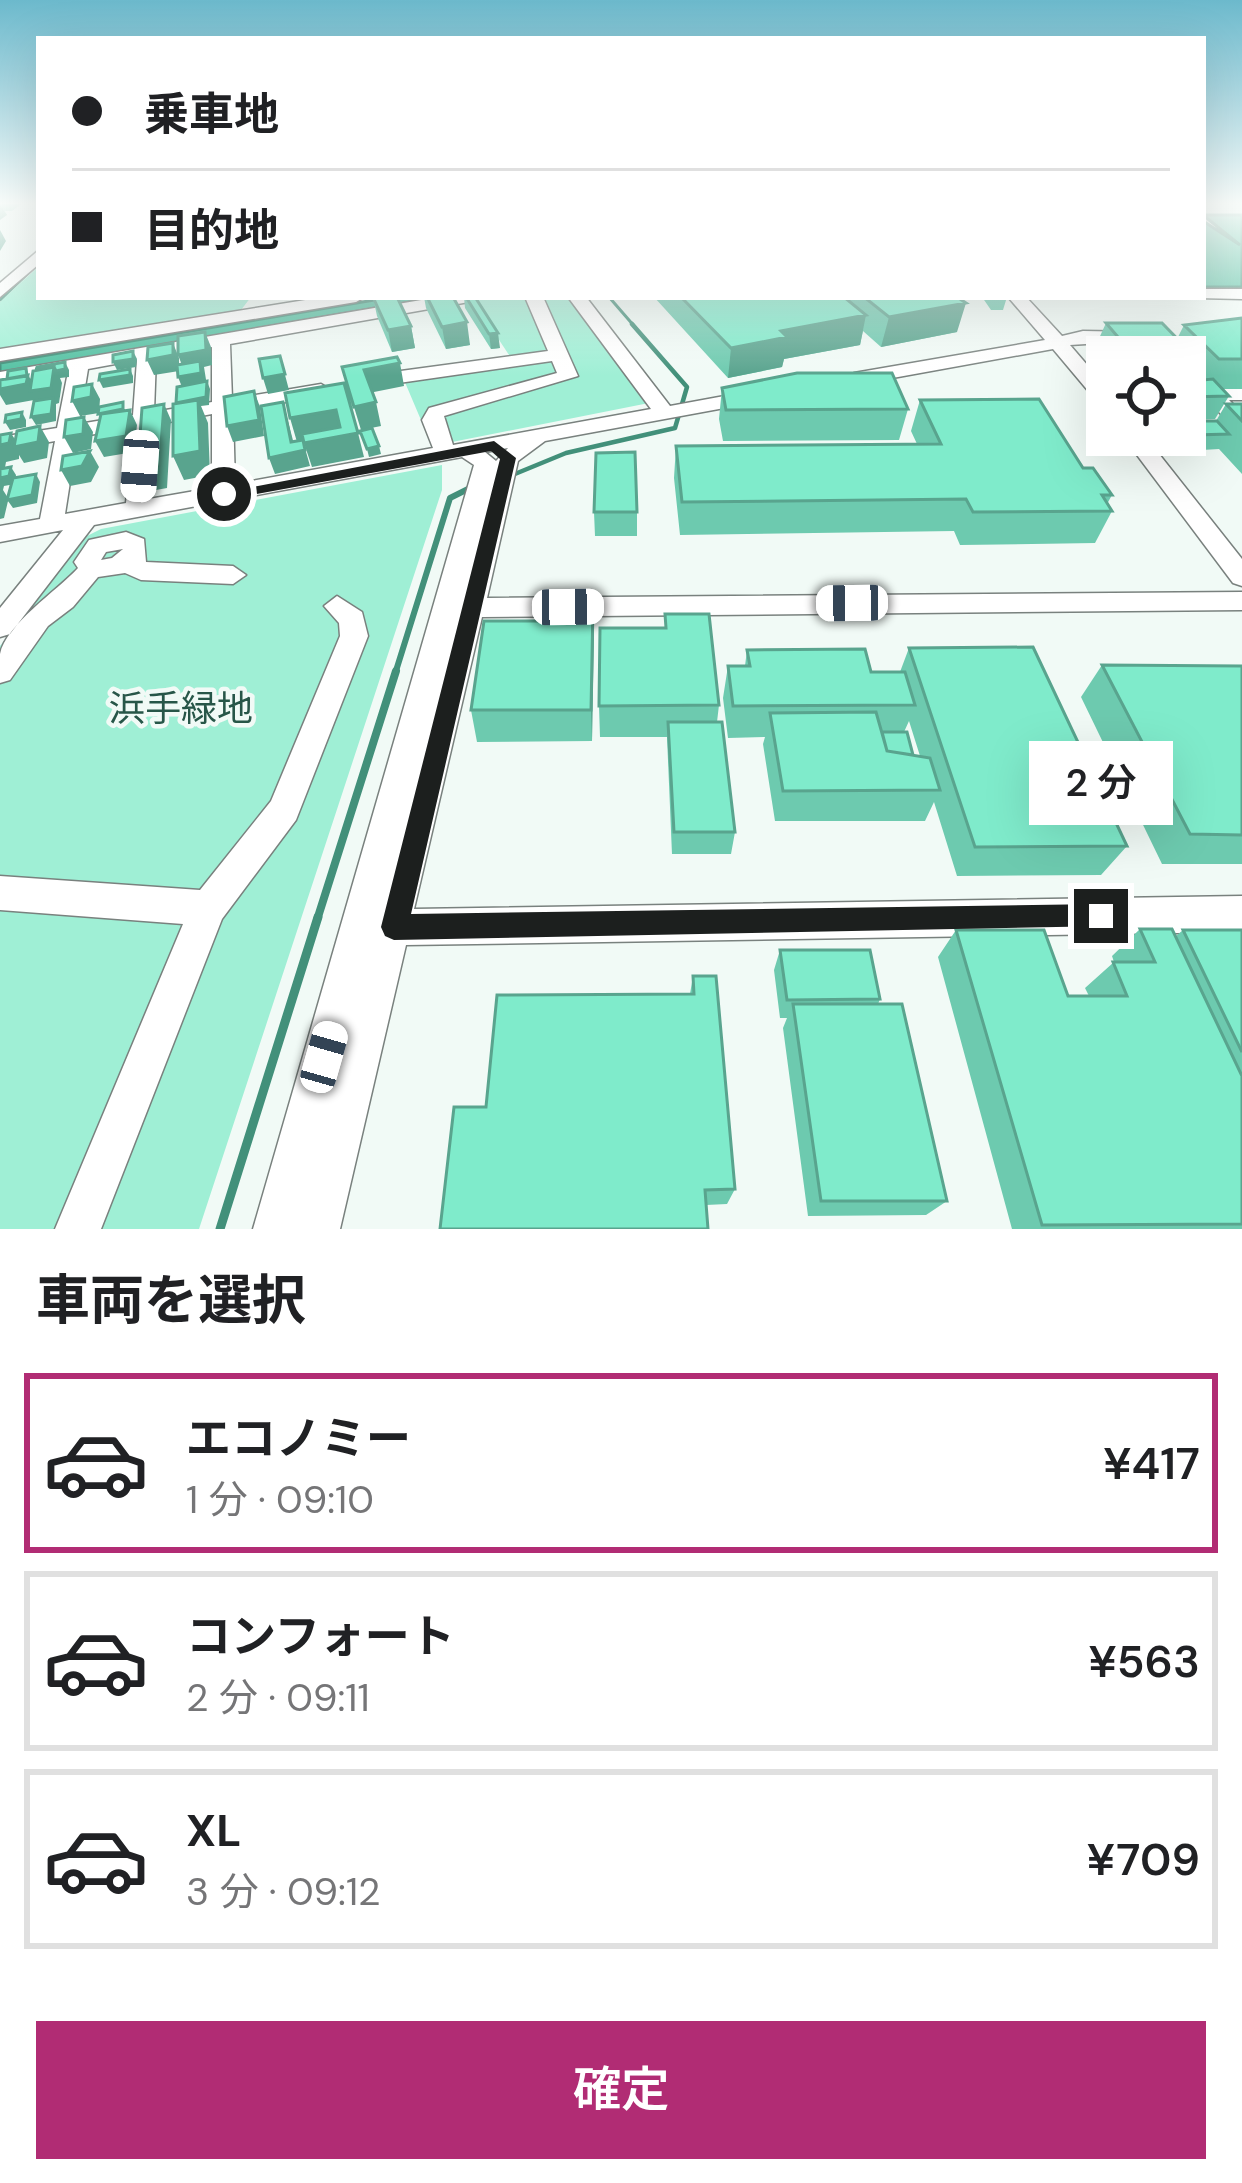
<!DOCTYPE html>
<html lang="ja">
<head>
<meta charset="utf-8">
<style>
	body { margin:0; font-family:"DM Sans","Noto Sans JP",sans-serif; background:#f2f2f2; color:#202124; height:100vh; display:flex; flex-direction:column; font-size:45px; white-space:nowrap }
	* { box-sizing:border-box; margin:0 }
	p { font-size:39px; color:#757577 }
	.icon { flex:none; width:66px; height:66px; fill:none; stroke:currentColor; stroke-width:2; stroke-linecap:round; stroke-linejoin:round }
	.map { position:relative; height:1229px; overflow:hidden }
	.details { display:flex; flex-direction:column; background:#fff; flex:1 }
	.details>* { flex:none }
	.top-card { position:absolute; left:36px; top:36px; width:1170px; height:264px; border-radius:0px; box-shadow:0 12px 48px #0002; display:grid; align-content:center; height:264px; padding:0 36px; background:#fff }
	.buttons { position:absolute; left:1086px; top:336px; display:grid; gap:24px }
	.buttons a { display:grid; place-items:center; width:120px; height:120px; border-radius:0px; background:#fff; box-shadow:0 12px 48px #0002; font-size:60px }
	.end { position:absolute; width:54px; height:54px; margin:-27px; border:15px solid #1c1f1e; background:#fff; box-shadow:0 0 0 6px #fff }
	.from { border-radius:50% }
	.bubble { position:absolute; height:84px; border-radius:0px; background:#fff; box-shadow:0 12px 48px #0002; font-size:39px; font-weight:600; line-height:84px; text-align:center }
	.car { position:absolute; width:36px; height:72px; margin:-36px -18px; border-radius:15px; box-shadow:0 0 9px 3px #0007; background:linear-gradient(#fff 24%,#345 0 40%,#fff 0 76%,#345 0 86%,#fff 0) }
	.top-card b { display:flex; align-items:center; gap:42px; height:114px; font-size:45px }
	.top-card b+b { border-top:3px solid #e0e0e0 }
	.top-card i { width:30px; height:30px; background:#202124 }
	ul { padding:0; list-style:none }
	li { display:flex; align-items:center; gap:36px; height:180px; margin:0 24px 18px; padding:0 12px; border:6px solid #e0e0e0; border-radius:0px }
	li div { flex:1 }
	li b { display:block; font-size:45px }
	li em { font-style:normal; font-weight:600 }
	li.active { border-color:#b12c74 }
	li>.icon { width:108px; height:108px; stroke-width:1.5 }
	h2 { padding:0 36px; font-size:54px; line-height:144px }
	.primary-button { display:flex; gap:24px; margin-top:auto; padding:24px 36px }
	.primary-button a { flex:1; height:138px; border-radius:0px; background:#b12c74; color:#fff; font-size:48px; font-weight:600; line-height:138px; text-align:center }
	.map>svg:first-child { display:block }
</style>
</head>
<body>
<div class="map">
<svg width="1242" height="1229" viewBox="0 0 1242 1229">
	<rect width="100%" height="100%" fill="#f1faf6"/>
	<path fill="#9fefd5" d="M 39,266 L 39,297 L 251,297 L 241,310 L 0,351 L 0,302 Z
		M 567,297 L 649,403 L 432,446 L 404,380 L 513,361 L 472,299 Z
		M 442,465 L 442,490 L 199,1229 L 0,1229 L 0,646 L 83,538 L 101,529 Z"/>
	<path fill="#53c1a2" stroke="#42907a" stroke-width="3" d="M 1203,215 L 1242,215 L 1242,287 L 1203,287 L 1203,221 L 1240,245 Z
		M 392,297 L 439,297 L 0,373 L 0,363 Z"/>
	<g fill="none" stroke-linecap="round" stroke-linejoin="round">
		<path stroke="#42907a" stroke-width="3" d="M 609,297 L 635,327
			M 0,300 L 39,263"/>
		<path stroke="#42907a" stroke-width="4.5" d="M 510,476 L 566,453 L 675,428 L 687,387 L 632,324"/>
		<path stroke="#42907a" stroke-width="6" d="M 395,674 L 450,498 L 474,486"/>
		<path stroke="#42907a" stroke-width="8" d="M 317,920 L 396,671"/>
		<path stroke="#42907a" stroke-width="9" d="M 220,1229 L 318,917"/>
		<g stroke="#79817e" stroke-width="3">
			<path id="minor" d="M 39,250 L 39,264 L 0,297 L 0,283 Z
				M 1203,289 L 1242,289 L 1242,299 L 1197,298 L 1203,297 Z
				M 324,297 L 365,297 L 356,302 L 0,361 L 0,349 Z
				M 439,297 L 478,297 L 469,302 L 230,344 L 232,399 L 321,384 L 331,390 L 321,396 L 233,411 L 235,484 L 433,448 L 422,420 L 429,408 L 557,373 L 552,361 L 371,387 L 361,381 L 371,375 L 548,351 L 525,297 L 543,297 L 578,376 L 444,416 L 453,445 L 651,409 L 568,297 L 586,297 L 670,406 L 757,390 L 767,396 L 757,402 L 545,441 L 518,461 L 487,598 L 1242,592 L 1242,610 L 482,617 L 414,909 L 1242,896 L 1242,932 L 406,945 L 340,1229 L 253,1229 L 474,465 L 462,457 L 94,525 L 10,634 L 0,637 L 0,608 L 63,530 L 0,542 L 0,526 L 40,519 L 55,441 L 0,451 L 0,437 L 57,428 L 68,372 L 0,384 L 0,372 ZM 212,347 L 212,402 L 154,412 L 156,357 ZM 137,360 L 133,415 L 79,424 L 88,369 ZM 212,414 L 212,488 L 149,499 L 153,425 ZM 132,428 L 126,503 L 65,514 L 77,437 ZM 508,448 L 496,461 L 485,452 Z
				M 1008,297 L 1026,297 L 1062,336 L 1083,331 L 1140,332 L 1143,336 L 1134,341 L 1070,345 L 1107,388 L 1107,407 L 1100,405 L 1053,349 L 854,385 L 844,379 L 854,373 L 1045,340 Z
				M 1212,388 L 1242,388 L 1242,400 L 1229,400 L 1242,413 L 1242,431 L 1235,429 L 1202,394 Z
				M 1122,435 L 1144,435 L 1242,559 L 1242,586 L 1233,583 Z
				M 126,532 L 144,539 L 146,562 L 233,566 L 246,575 L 233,584 L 141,580 L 125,573 L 98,577 L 73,607 L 48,626 L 10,680 L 0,683 C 0,674 0,662 0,654 C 6,624 57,591 78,568 L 74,562 L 89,540 ZM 123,549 L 112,558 L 101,560 L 106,552 Z
				M 337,596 L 362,612 L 368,636 L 296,820 L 222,919 L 101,1229 L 55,1229 L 183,924 L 0,910 L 0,876 L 200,890 L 271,801 L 340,636 L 339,623 L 324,606 Z"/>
		</g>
		<use href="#minor" fill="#fff" fill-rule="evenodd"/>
	</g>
	<path fill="#6dcaaf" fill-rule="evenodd" d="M 0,204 L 21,204 L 12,211 L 5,211 L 7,215 Z
		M 373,297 L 411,326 L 415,348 L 392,352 L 377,316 Z
		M 424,297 L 453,297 L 470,345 L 446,349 L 426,308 Z
		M 464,297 L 475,297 L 500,348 L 491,349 L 465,308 Z
		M 654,297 L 957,297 L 957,332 L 881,347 L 863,331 L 860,345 L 784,359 L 782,367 L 728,378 Z
		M 982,297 L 1007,297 L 1003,310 L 991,310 Z
		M 1242,318 L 1242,389 L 1222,389 L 1229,396 L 1215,419 L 1185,420 L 1185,357 L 1107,357 L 1107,359 L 1096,345 L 1106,323 L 1177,339 L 1184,325 Z
		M 722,388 L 908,409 L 899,440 L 723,441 L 719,419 Z
		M 920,400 L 1083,468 L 1112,495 L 1107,504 L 1112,511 L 1095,543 L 960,545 L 954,531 L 680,535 L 674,478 L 676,446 L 917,444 L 911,431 Z
		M 1226,404 L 1242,404 L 1242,474 L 1219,449 L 1185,451 L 1173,436 L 1185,435 L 1185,421 L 1216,421 Z
		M 594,512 L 637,512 L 637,536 L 595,536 Z
		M 593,605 L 592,741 L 477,742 L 471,710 L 557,621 Z
		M 665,614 L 719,705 L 717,722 L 735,832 L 731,854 L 672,854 L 667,737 L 600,737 L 599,706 L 665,628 Z
		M 909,648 L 1127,846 L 1101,875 L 957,876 L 934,802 L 925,821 L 775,821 L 763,744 L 765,737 L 728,738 L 723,698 L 728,666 L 745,666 L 747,650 L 871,672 L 900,672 ZM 909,721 L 920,756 L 913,755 L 904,732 Z
		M 1102,665 L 1242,666 L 1242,864 L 1162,864 L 1081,697 Z
		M 1140,929 L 1176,936 L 1183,930 L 1242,930 L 1242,1229 L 1012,1229 L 938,957 L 956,930 L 1068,996 L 1089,996 L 1085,988 L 1114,962 L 1112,956 Z
		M 780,950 L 880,999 L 878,1004 L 947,1201 L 926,1215 L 808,1216 L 783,1028 L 787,1018 L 780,1018 L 774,970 Z
		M 693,976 L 735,1189 L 727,1204 L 706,1205 L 486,1107 L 690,994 Z"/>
	<path fill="#59a48e" d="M 0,204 L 7,215 L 0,220 Z
		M 0,230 L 6,241 L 0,251 Z
		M 966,303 L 957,332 L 881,347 L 889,317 Z
		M 866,315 L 860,345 L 784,359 L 782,367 L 728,378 L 731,348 L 781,331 Z
		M 467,322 L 470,345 L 446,349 L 442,327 Z
		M 411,326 L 415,348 L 392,352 L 388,330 Z
		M 205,332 L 211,347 L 212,365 L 204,367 L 207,386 L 207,381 L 210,389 L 209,405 L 201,406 L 208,423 L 210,475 L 184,480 L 173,456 L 184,392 L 178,377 L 184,370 L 178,355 Z
		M 498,333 L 500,348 L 491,349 L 489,334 Z
		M 173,343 L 179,358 L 179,371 L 154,375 L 147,360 Z
		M 133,351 L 137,359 L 136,367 L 117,370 L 113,362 Z
		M 280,356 L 289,390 L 268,394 L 263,378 Z
		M 65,362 L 69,370 L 69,377 L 60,378 L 62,383 L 59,403 L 56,404 L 56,421 L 36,425 L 31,417 L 38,407 L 34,400 L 6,405 L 0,395 L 0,389 L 26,368 L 31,381 Z
		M 400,363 L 404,386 L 369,393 L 364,370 Z
		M 130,369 L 133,376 L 133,383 L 103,388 L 99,380 Z
		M 92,384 L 100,399 L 99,413 L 80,416 L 72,401 Z
		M 254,391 L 260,407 L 264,436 L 233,442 L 227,426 Z
		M 283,402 L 296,452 L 297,442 L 290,418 L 336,410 L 343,433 L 303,441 L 310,466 L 275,474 L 269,458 L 291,442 Z
		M 376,402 L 381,426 L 361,430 L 354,407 Z
		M 164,404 L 171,420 L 167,488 L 145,492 L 137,476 Z
		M 130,410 L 137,425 L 134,452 L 104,457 L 95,441 Z
		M 22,412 L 26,420 L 26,427 L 10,430 L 5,422 Z
		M 84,417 L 93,432 L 91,449 L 73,453 L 64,437 Z
		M 40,426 L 49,442 L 47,458 L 24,463 L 19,455 L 19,459 L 6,462 L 4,473 L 0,474 L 0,445 L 11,433 L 19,446 Z
		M 358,433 L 364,457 L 312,467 L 304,443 Z
		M 379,446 L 381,454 L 369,457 L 367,449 Z
		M 90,451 L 99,467 L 91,482 L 70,486 L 61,470 Z
		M 11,467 L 16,475 L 15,484 L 4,486 L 3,490 L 8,498 L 36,474 L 40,482 L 37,503 L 13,508 L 8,501 L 4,518 L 0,519 L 0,478 Z
		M 593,605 L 594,638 L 592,741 L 591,710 Z"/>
	<path fill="#7febcb" stroke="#59a48e" stroke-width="3" d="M 373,297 L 397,297 L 411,326 L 388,330 Z
		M 427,297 L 453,297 L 467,322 L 442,327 Z
		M 466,297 L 475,297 L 498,333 L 489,334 Z
		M 681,297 L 844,297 L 866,315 L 781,331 L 787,337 L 731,348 Z
		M 864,297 L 957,297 L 966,303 L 889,317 Z
		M 1242,318 L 1242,359 L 1219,359 L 1184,325 Z
		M 1106,323 L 1162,323 L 1200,362 L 1185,362 L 1185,357 L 1135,357 Z
		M 205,332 L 206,350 L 178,355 L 178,336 Z
		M 173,343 L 173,355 L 147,360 L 148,347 Z
		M 133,351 L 133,359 L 113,362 L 113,355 Z
		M 280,356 L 285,374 L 263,378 L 259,359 Z
		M 397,357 L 400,363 L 364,370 L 376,402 L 354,407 L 342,367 Z
		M 200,361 L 201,373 L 178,377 L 177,365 Z
		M 65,362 L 65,369 L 56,371 L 54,367 L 36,370 L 37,367 Z
		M 54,367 L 51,388 L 30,391 L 33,371 Z
		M 26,368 L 27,376 L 7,379 L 8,371 Z
		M 130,369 L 130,375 L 99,380 L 100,374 Z
		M 797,373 L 892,373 L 908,409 L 726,410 L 722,388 Z
		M 1185,373 L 1197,373 L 1203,380 L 1213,379 L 1229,396 L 1185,397 Z
		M 28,375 L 26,384 L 0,389 L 0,380 Z
		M 207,381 L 206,397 L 176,403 L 177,387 Z
		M 344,383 L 358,433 L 304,443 L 302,434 L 340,427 L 336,410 L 290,418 L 285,393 Z
		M 92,384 L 91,397 L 72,401 L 74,387 Z
		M 254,391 L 259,420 L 227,426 L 224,397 Z
		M 53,398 L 51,414 L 31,417 L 34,401 Z
		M 1039,399 L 1083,468 L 1093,468 L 1112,495 L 1102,495 L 1112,511 L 973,512 L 966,499 L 682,502 L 676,446 L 941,444 L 920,400 Z
		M 198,400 L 200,451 L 173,456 L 173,404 Z
		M 123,402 L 123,409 L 98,414 L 99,407 Z
		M 283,402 L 291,442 L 303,440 L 305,450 L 269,458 L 261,406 Z
		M 164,404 L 159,472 L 137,476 L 142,408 Z
		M 1226,404 L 1242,404 L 1242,421 Z
		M 130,410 L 126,436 L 95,441 L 101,414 Z
		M 22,412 L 21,419 L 5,422 L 6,415 Z
		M 84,417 L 83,434 L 64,437 L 66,420 Z
		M 1185,421 L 1217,421 L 1229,434 L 1194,435 L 1185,424 Z
		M 40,426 L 38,442 L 14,447 L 17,431 Z
		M 372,428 L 379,446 L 367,449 L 360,431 Z
		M 11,433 L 9,443 L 0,445 L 0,435 Z
		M 90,451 L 82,466 L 61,470 L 63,456 Z
		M 635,452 L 637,512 L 594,512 L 596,453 Z
		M 11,467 L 9,476 L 0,478 L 0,469 Z
		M 36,474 L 32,495 L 7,500 L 13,478 Z
		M 593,605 L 591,710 L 471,710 L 484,621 L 557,621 L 558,606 Z
		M 665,614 L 709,614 L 719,705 L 599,706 L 600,628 L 666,628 Z
		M 1033,647 L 1127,846 L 975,847 L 909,648 Z
		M 865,649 L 871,672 L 905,672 L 915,705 L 733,706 L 728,666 L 750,666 L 747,650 Z
		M 1102,665 L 1242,666 L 1242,835 L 1190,834 Z
		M 876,712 L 887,751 L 930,758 L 940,790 L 783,791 L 770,713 Z
		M 668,722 L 722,722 L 735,832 L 674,832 Z
		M 882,732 L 907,732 L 913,755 L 887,751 Z
		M 1140,929 L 1172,929 L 1242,1076 L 1242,1224 L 1042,1225 L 956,930 L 1044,930 L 1068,996 L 1127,996 L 1113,962 L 1155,962 Z
		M 1183,930 L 1242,930 L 1242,1052 Z
		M 780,950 L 870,950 L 880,999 L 787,1000 Z
		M 693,976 L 716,976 L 735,1189 L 705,1190 L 708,1229 L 440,1229 L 454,1107 L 486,1107 L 497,995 L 694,994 Z
		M 793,1004 L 902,1004 L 947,1201 L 821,1201 Z"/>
	<linearGradient id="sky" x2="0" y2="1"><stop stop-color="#6cb9cc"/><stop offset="0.54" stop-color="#f9fdfb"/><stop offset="1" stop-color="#f9fdfb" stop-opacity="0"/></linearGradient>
	<rect width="1242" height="376" fill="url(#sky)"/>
	<path fill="#1c1f1e" d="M 494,441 L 516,458 L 411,914 L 1101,904 L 1110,907 L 1114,916 L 1110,926 L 394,940 L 385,936 L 381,927 L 500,459 L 491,451 L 224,500 L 216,494 Z"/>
	<g text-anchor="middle" stroke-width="9" stroke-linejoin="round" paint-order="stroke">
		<g font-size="36" fill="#275648" stroke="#f1faf6">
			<text x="181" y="721">浜手緑地</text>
		</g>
	</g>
</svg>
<div class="buttons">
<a><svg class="icon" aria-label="locate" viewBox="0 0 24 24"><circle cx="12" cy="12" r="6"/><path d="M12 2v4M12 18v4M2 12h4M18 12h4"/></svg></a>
</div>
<i class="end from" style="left:224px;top:494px"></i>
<i class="end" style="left:1101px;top:916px"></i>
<div class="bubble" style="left:1029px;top:741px;width:144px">2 分</div>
<i class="car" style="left:140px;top:466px;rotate:184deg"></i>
<i class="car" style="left:852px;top:603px;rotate:269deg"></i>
<i class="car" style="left:568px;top:607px;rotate:89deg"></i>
<i class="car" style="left:324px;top:1057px;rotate:16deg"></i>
<div class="top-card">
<b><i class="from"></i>乗車地</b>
<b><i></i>目的地</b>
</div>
</div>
<section class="details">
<h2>車両を選択</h2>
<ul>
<li class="active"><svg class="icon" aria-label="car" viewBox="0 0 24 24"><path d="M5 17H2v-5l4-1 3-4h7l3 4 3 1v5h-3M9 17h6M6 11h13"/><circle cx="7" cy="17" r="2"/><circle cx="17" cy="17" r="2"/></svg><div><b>エコノミー</b><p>1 分 · 09:10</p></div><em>¥417</em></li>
<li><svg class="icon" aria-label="car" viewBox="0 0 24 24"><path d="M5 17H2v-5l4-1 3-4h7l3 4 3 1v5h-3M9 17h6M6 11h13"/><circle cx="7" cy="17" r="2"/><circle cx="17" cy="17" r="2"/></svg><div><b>コンフォート</b><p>2 分 · 09:11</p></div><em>¥563</em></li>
<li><svg class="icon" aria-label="car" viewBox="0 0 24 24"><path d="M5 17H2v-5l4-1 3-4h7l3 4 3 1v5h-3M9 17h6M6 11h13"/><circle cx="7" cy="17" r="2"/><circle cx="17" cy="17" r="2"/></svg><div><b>XL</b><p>3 分 · 09:12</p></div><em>¥709</em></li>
</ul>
<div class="primary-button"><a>確定</a></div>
</section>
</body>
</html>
